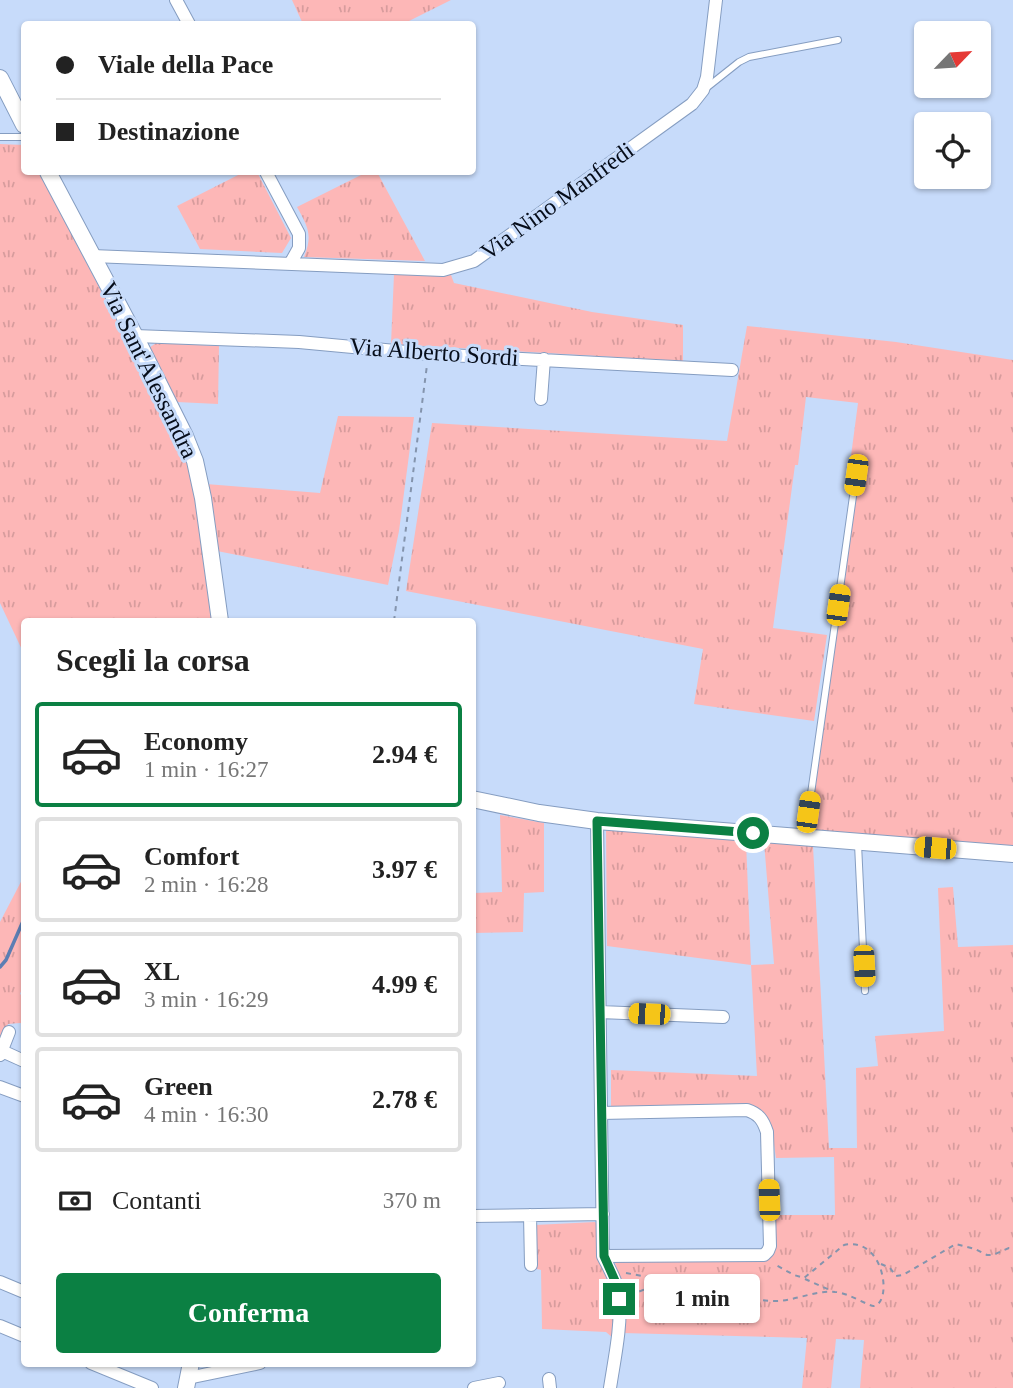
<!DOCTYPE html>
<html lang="it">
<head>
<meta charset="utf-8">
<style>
	body { margin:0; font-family:Georgia,serif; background:#f2f2f2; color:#222; height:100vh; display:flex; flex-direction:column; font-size:26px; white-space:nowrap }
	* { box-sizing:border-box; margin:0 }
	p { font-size:23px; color:#767676 }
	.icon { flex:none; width:38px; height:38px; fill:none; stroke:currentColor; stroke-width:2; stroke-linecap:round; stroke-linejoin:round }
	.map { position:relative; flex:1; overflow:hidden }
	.details { position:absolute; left:21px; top:618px; width:455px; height:749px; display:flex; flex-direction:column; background:#fff; border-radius:7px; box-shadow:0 2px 5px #0004 }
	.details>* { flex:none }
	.guide { position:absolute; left:21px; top:21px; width:455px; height:154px; border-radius:7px; box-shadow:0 2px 5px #0004; display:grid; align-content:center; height:154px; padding:0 35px; background:#fff }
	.needle { width:46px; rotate:65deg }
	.tools { position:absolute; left:914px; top:21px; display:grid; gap:14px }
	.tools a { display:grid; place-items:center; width:77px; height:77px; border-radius:7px; background:#fff; box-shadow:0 2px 5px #0004; font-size:35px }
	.end { position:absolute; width:32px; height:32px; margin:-16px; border:9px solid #0b8043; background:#fff; box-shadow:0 0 0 4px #fff }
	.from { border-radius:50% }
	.bubble { position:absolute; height:49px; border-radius:7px; background:#fff; box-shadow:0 2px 5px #0004; font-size:23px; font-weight:700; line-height:49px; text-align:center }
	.car { position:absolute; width:21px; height:42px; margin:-21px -10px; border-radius:9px; box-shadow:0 0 5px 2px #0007; background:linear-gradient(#f5c518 24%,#345 0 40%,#f5c518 0 76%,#345 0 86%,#f5c518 0) }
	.guide b { display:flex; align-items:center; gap:24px; height:66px; font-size:26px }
	.guide b+b { border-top:2px solid #e0e0e0 }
	.guide i { width:18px; height:18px; background:#222 }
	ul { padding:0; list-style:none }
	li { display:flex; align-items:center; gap:21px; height:105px; margin:0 14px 10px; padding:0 21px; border:4px solid #e0e0e0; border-radius:7px }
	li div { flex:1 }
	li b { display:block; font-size:26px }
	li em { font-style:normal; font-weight:700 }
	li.current { border-color:#0b8043 }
	li>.icon { width:63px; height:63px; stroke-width:1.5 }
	h2 { padding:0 35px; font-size:32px; line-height:84px }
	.pay { display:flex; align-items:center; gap:18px; height:77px; padding:0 35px; font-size:26px }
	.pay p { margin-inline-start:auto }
	.action { display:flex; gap:14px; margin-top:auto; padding:14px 35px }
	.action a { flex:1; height:80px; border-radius:7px; background:#0b8043; color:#fff; font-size:28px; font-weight:700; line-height:80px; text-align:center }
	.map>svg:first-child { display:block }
</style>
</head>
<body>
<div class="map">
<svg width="1013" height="1388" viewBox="0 0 1013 1388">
	<defs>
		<pattern id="grass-tufts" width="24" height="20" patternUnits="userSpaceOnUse" patternTransform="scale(1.75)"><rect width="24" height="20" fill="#fdb7b7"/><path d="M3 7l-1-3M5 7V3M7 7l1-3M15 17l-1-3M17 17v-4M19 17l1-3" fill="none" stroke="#d79c9d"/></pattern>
	</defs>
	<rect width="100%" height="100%" fill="#c7dbfa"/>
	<path fill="url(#grass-tufts)" d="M 292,0 L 451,0 L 403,24 L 303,24 Z
		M 0,144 L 24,145 L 24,172 L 39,172 L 181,444 L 189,465 L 194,491 L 212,621 L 24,621 L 24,654 L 0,603 Z
		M 244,172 L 257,172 L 291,238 L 282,253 L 200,249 L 177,206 Z
		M 367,172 L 377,172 L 425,261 L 304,257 C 313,235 308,227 297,207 Z
		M 394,274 L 436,276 L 451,275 L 454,283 L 592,312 L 683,325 L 683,361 L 391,344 Z
		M 747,326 L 896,342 L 1013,360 L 1013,848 L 809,831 L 822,723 L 860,473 L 849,471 L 858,403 L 806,397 L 798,465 L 795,465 L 773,628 L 827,635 L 814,721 L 694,704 L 703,649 L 406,591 L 432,423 L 727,441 Z
		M 156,343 L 219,346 L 218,404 L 177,402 L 149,348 Z
		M 338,416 L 414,417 L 399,531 L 388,585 L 217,551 L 206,484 L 320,493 Z
		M 500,815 L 544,823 L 544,892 L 524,893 L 523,932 L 473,933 L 473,893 L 502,892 Z
		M 606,829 L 746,841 L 751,965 L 774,964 L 764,842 L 813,846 L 829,1148 L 857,1148 L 856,1068 L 878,1066 L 875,1036 L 944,1031 L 938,888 L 953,887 L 958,947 L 1013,945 L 1013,1388 L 860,1388 L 864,1340 L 836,1339 L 831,1388 L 802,1388 L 807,1338 L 622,1333 L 625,1294 L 614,1260 L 766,1260 L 774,1220 L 780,1215 L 835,1215 L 834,1157 L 776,1158 L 772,1131 L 767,1117 L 611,1107 L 611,1070 L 757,1076 L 751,965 L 607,946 Z
		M 24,876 L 24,984 L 20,994 L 24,997 L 22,1011 L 24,1013 L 24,1024 L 20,1023 L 8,1024 L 0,1042 L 0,922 Z
		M 595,1222 L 598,1226 L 614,1300 L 614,1339 L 606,1332 L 542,1329 L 541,1270 L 537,1269 L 535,1225 Z"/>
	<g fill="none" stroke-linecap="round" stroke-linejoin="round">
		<path stroke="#5c7eb3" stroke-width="3.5" d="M 0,967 L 6,960 L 24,919"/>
		<g stroke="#859dc1" stroke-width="8">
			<path id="service" d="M 705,89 L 739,62 L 749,57 L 838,40
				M 0,137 L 24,137
				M 805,836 L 856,475
				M 858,844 L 865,991"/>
		</g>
		<g stroke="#859dc1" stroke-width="14">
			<path id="minor" d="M 176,0 L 189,24
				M 266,172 L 299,234 L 299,248 L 290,264
				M 92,256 L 443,270 L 474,261 L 692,104 L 703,90 L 707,77 L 716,0
				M 135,336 L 299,342 L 428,354 L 732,370
				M 541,399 L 544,359
				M 597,821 L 603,1256 C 610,1270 618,1283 619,1298 C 622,1325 614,1361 610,1388
				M 600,1012 L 723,1017
				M 2,1051 L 24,1061
				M 0,1055 L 9,1032
				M 0,1087 L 24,1096
				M 601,1113 L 747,1110 C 759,1114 763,1120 767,1132 L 770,1246 L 768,1251 L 764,1255 L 603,1256
				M 530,1215 L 531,1265
				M 472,1216 L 603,1214
				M 0,1282 L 24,1292
				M 0,1326 L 24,1336
				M 91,1363 L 152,1388
				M 188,1378 L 260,1363
				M 549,1379 L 550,1388
				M 474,1388 L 499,1383"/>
		</g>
		<g stroke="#859dc1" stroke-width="18">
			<path id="tertiary" d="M 0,78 L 24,125
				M 48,172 L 135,336 L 185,436 L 195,461 L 203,498 L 220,621
				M 472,799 L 539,813 L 597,821 L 1013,854
				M 186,1388 L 191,1363"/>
		</g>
		<path stroke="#8494ad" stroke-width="2" stroke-dasharray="5 5" stroke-linecap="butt" d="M 394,621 L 427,365
			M 881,1264 L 890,1268 L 896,1276 L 903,1275 L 956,1244 L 975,1249 L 987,1255 L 993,1255 L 1009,1248 L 1013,1249
			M 626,1273 L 665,1280
			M 805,1279 L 832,1291
			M 630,1295 C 647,1289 679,1274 697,1278 C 703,1279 710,1284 716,1287 C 734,1294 752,1300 772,1301 C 793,1302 814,1290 835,1292 C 847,1292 870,1307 874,1306 C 893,1302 884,1236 844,1245 L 804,1278 L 794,1275 L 774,1264"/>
		<use href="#service" stroke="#fff" stroke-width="6"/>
		<use href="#minor" stroke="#fff" stroke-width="12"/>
		<use href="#tertiary" stroke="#fff" stroke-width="16"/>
	</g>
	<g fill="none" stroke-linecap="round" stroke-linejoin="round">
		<path stroke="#0b8043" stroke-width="9" d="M 619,1299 L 616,1283 L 604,1256 L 597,821 L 753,833"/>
	</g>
	<g text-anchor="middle" stroke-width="6" stroke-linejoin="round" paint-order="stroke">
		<g font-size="24" fill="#060d1a" stroke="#c7dbfa">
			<text transform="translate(557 201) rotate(-36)" y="8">Via Nino Manfredi</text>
			<text transform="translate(434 352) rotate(4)" y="8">Via Alberto Sordi</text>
			<text transform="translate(149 370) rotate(64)" y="8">Via Sant'Alessandra</text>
		</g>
	</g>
</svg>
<div class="tools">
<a><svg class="needle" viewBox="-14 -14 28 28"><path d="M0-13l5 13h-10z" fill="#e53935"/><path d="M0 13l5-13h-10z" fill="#767676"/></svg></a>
<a><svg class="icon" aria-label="locate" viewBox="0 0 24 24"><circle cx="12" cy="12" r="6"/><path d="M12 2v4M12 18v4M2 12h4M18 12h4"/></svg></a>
</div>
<i class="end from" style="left:753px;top:833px"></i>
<i class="end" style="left:619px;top:1299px"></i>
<div class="bubble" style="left:644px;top:1274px;width:116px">1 min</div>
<i class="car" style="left:856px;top:475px;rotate:188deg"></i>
<i class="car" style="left:838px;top:605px;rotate:8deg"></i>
<i class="car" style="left:808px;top:812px;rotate:8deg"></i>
<i class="car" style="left:935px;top:848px;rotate:275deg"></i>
<i class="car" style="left:864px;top:966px;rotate:177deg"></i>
<i class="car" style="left:649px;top:1014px;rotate:272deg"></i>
<i class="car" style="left:769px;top:1200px;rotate:358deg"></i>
<div class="guide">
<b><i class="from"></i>Viale della Pace</b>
<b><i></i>Destinazione</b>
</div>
<section class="details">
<h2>Scegli la corsa</h2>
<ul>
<li class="current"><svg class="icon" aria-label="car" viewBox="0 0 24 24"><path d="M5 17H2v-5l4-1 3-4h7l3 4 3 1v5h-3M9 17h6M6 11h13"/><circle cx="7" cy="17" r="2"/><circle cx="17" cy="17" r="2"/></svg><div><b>Economy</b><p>1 min · 16:27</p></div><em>2.94 €</em></li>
<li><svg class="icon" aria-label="car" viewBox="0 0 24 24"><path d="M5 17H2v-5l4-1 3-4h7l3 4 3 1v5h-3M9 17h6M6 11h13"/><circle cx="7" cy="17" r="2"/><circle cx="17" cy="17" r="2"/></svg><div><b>Comfort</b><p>2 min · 16:28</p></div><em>3.97 €</em></li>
<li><svg class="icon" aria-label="car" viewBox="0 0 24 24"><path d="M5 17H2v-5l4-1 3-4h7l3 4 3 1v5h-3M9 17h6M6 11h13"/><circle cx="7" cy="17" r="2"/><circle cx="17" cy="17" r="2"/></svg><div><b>XL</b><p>3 min · 16:29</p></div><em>4.99 €</em></li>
<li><svg class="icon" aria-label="car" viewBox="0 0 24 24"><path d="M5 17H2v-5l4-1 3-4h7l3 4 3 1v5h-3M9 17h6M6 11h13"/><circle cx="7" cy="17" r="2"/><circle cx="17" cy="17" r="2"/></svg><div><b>Green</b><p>4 min · 16:30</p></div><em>2.78 €</em></li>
</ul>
<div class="pay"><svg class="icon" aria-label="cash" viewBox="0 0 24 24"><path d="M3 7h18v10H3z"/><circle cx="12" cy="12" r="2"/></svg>Contanti<p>370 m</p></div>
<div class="action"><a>Conferma</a></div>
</section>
</div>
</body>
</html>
